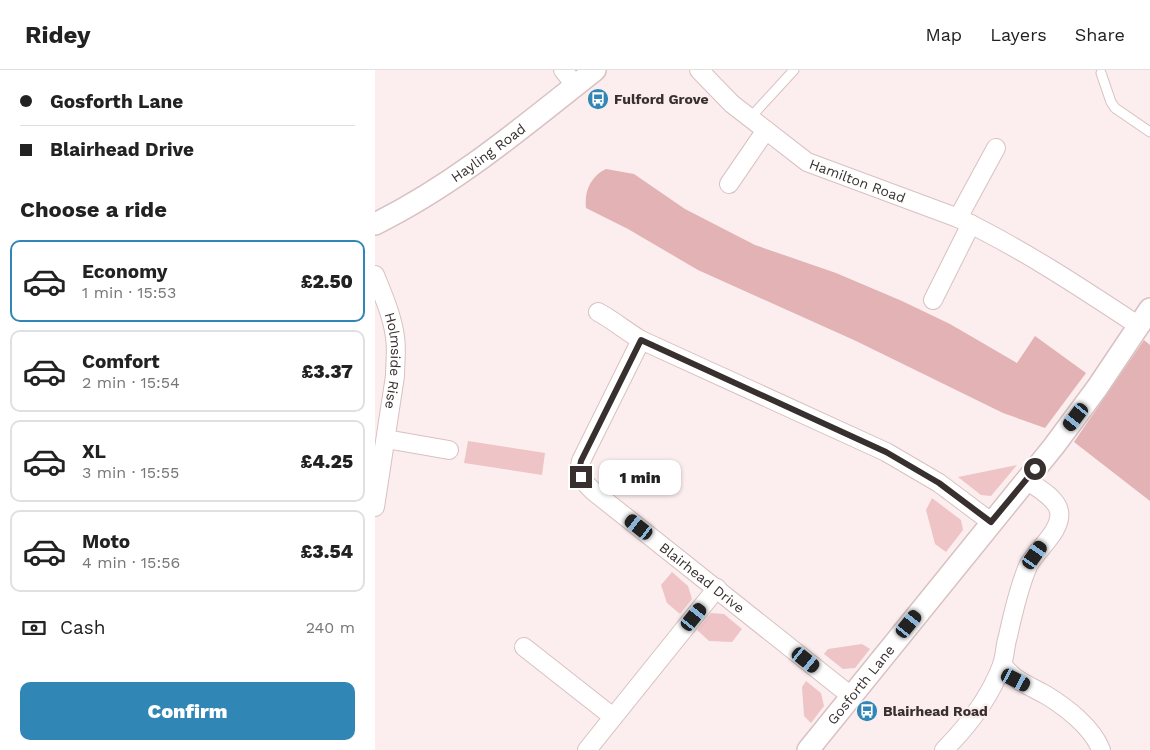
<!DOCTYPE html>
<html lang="en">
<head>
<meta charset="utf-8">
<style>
	body { margin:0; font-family:"Work Sans",sans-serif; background:#f6f6f6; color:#222; height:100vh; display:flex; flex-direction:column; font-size:19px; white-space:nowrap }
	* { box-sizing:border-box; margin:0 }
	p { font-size:16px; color:#767676 }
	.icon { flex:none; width:28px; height:28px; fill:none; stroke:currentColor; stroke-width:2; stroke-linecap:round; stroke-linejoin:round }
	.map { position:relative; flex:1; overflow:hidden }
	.panel { display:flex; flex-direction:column; background:#fff; width:375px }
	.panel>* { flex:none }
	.banner { display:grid; align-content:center; height:110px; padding:0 20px; background:#fff }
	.end { position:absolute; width:22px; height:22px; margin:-11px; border:6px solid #382f2f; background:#fff; box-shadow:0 0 0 2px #fff }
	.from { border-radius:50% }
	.bubble { position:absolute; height:35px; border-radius:10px; background:#fff; box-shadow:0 1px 4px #0004; font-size:16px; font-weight:800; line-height:35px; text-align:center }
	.car { position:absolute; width:15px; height:30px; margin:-15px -8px; border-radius:6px; box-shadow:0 0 4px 1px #0007; background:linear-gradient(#222 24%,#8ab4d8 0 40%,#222 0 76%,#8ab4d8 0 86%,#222 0) }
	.banner b { display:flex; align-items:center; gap:18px; height:48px; font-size:19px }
	.banner b+b { border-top:1px solid #e0e0e0 }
	.banner i { width:12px; height:12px; background:#222 }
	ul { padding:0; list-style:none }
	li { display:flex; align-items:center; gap:15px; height:82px; margin:0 10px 8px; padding:0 10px; border:2px solid #e0e0e0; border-radius:10px }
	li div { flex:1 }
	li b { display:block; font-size:19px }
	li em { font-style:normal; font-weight:800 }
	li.current { border-color:#3086b5 }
	li>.icon { width:45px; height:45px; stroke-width:1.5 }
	h2 { padding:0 20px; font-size:22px; line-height:60px }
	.pay { display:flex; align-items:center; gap:12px; height:55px; padding:0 20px; font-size:19px }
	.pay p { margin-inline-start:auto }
	.action { display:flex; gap:10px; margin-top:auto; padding:10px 20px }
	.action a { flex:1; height:58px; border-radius:10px; background:#3086b5; color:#fff; font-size:20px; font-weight:800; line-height:58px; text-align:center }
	header { display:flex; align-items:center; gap:30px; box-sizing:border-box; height:70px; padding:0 25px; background:#fff; border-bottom:1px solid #e0e0e0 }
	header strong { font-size:24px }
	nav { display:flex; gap:28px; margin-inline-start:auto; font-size:18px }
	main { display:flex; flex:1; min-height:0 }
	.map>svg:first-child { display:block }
</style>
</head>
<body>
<header>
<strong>Ridey</strong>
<nav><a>Map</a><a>Layers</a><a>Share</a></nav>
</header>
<main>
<section class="panel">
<div class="banner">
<b><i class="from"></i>Gosforth Lane</b>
<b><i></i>Blairhead Drive</b>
</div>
<h2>Choose a ride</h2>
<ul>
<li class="current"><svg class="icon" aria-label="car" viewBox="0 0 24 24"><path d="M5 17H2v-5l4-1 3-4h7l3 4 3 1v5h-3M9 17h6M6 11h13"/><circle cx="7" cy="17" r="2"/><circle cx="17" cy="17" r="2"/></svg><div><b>Economy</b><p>1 min · 15:53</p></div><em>£2.50</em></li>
<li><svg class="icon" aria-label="car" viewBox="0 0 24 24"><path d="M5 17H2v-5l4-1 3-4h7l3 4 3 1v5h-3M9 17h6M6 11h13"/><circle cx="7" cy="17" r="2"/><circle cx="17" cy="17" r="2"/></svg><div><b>Comfort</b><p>2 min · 15:54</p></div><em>£3.37</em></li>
<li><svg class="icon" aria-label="car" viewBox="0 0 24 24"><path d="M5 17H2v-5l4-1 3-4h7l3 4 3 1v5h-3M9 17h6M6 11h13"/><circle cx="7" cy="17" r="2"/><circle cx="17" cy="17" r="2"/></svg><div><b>XL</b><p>3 min · 15:55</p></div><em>£4.25</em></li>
<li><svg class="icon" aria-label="car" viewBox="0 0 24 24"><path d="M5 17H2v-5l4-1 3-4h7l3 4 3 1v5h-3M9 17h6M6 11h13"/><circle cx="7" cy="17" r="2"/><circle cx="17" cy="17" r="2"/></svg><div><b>Moto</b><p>4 min · 15:56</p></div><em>£3.54</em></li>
</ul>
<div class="pay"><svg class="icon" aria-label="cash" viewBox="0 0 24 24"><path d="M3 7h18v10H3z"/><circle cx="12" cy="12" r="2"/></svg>Cash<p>240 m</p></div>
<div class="action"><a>Confirm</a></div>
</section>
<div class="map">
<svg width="775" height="680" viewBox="0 0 775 680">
	<rect width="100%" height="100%" fill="#fceeee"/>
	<path fill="#eec4c6" d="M 93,371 L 170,383 L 167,405 L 89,393 Z
		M 642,395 L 616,426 L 606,425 L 583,407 Z
		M 557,428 L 586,450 L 588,460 L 571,482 L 560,474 L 551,440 Z
		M 297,502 L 313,516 L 317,529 L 305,544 L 292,533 L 286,515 Z
		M 336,543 L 349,544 L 367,559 L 357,572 L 334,571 L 322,560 Z
		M 487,574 L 495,579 L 480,598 L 468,599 L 449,584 L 453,579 Z
		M 431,611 L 446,623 L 449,636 L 436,653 L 429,646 L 427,617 Z"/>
	<path fill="#e2b2b4" d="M 231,99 L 259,104 L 310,139 L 380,175 L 461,203 L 527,231 L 575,254 L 642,293 L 660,266 L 711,303 L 670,358 L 628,343 L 481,271 L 323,200 L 253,159 L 211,138 C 209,121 216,106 231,99 Z
		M 769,270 L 775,275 L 775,431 L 699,372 Z"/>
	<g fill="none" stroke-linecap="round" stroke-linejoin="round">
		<g stroke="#d8c1c2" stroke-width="11">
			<path id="service" d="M 726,3 L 736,32 L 740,38 L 775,62
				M 375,48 L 419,0"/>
		</g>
		<g stroke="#d8c1c2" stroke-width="20">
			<g id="minor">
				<path d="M 188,0 L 200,15"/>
				<path id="s1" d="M 324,0 L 357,34 L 432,92 L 583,148 C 646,178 705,217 764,256"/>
				<path d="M 354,114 L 391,60"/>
				<path d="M 583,148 L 621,78"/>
				<path id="s2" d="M 0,205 C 8,225 17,245 20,267 C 22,280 20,294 20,306 L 0,437"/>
				<path d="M 558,230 L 596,154"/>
				<path d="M 223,242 C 238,250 251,261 266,270 L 511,382 L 564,413 L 616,452"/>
				<path id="s3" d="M 266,270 L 206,391 C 202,406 207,410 218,421 L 476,626"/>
				<path d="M 11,369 L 74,380"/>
				<path d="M 149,577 L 238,647"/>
				<path d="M 627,594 C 640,612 654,615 671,625 C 691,637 718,658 726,680"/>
				<path d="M 212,680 L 342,518"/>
				<path d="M 569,680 C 593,656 615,627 627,595 C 630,586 630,575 633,566 C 638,543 644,517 653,496 C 661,480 688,460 684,441 C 681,427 661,417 651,410"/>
			</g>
		</g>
		<g stroke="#d8c1c2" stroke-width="24">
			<g id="tertiary">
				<path id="s4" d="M 0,154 C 81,114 149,56 220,0"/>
				<path id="s5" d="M 433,680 L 679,376 L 722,318 L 775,239"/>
			</g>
		</g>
		<use href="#service" stroke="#fff" stroke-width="9"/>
		<use href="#minor" stroke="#fff" stroke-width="18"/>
		<use href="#tertiary" stroke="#fff" stroke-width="21"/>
	</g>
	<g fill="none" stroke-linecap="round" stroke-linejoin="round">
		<path stroke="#382f2f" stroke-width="6" d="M 206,407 L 204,401 L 206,391 L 266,270 L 511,382 L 564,413 L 616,452 L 660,399"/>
	</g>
	<defs>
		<g id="bus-disc" transform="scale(1.125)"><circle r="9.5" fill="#3086b5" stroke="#fceeee"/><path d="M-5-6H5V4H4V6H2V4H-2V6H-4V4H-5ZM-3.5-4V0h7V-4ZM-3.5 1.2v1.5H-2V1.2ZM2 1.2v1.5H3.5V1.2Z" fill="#fff"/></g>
	</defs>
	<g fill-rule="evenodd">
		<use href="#bus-disc" x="223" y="29"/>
		<use href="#bus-disc" x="492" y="641"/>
	</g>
	<g text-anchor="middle" stroke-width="5" stroke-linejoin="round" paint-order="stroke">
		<g font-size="14" font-weight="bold" fill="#382f2f" stroke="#fceeee" text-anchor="start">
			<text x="239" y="34">Fulford Grove</text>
			<text x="508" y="646">Blairhead Road</text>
		</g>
		<g font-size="14" fill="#382f2f" stroke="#fceeee">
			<text dy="5" stroke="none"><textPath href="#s4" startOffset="134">Hayling Road</textPath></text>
			<text dy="5" stroke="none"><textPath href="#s1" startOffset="196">Hamilton Road</textPath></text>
			<text dy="5" stroke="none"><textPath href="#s2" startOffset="89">Holmside Rise</textPath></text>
			<text dy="5" stroke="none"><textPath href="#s3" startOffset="309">Blairhead Drive</textPath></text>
			<text dy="5" stroke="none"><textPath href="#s5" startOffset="84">Gosforth Lane</textPath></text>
		</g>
	</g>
</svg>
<i class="end from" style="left:660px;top:399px"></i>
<i class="end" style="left:206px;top:407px"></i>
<div class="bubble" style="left:224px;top:390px;width:82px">1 min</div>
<i class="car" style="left:701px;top:347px;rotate:217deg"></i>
<i class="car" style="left:264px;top:457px;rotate:308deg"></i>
<i class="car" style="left:660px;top:485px;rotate:35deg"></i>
<i class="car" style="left:319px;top:547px;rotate:39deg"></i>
<i class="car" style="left:534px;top:554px;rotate:39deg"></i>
<i class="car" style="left:431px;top:590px;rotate:129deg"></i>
<i class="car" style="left:641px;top:610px;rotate:117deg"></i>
</div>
</main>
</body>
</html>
